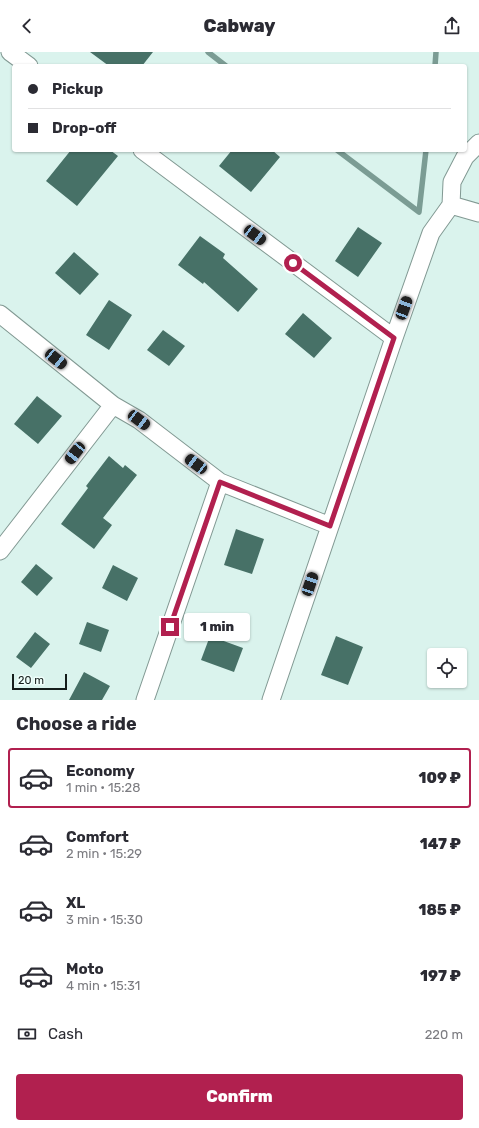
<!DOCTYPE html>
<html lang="en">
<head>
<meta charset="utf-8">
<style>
	body { margin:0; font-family:Rubik,sans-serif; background:#f2f2f3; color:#2b2b33; height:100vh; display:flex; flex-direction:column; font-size:15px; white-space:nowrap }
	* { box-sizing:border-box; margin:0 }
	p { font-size:13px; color:#7c7c81 }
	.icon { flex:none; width:22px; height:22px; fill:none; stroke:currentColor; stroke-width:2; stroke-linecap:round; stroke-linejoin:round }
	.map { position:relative; height:648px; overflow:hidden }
	.side { display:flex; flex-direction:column; background:#fff; flex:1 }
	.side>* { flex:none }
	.banner { position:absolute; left:12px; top:12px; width:455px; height:88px; border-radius:4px; box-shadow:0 1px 3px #0004; display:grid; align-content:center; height:88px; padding:0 16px; background:#fff }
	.tools { position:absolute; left:427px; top:596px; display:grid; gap:8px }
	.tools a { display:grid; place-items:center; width:40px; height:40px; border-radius:4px; background:#fff; box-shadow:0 1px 3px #0004; font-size:20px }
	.scale { position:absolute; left:12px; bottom:10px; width:55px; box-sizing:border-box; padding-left:4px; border:2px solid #141d1b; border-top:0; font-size:11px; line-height:14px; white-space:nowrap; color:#141d1b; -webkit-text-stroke:3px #effefa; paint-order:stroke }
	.end { position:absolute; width:18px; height:18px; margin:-9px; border:5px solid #b1204f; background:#fff; box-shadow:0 0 0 2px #fff }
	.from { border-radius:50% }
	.bubble { position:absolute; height:28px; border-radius:4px; background:#fff; box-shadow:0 1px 3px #0004; font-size:13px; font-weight:800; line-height:28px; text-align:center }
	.car { position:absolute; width:12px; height:24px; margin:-12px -6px; border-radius:5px; box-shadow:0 0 3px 1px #0007; background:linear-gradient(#222 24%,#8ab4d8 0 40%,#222 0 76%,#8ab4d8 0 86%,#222 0) }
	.banner b { display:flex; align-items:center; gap:14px; height:38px; font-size:15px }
	.banner b+b { border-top:1px solid #e1e1e2 }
	.banner i { width:10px; height:10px; background:#2b2b33 }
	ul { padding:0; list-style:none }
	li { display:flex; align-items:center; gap:12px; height:60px; margin:0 8px 6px; padding:0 8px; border:2px solid transparent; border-radius:4px }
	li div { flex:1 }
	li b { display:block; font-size:15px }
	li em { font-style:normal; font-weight:800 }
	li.on { border-color:#b1204f }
	li>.icon { width:36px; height:36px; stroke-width:1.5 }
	h2 { padding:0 16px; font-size:18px; line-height:48px }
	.pay { display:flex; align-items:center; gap:10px; height:44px; padding:0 16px; font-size:15px }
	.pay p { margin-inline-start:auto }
	.cta { display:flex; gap:8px; margin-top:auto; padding:8px 16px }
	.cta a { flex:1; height:46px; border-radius:4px; background:#b1204f; color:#fff; font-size:16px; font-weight:800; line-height:46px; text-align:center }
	header { display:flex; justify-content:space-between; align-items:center; height:52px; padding:0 16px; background:#fff; font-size:18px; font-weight:800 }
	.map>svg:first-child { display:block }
</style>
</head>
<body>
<header><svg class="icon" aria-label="back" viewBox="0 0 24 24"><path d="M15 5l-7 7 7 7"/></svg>Cabway<svg class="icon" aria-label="share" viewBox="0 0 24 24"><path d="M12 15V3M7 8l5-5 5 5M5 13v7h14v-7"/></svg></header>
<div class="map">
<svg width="479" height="648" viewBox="0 0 479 648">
	<rect width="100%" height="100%" fill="#daf3ed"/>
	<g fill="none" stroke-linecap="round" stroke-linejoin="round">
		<path stroke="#7b9c94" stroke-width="5.5" d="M 208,0 L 226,14
			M 435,14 L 436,0
			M 337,98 L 419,160 L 426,98"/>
	</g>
	<path fill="#477167" d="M 90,0 L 153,0 L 142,14 L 109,14 Z
		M 71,98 L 110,98 L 118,104 L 77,154 L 46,129 Z
		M 232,98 L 272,98 L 280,105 L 251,140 L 219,114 Z
		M 358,175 L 382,191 L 358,225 L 335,209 Z
		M 200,184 L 225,202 L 223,206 L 258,237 L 238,260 L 204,230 L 203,232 L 178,213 Z
		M 74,200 L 99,222 L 80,243 L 55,221 Z
		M 109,248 L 132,263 L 109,298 L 86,283 Z
		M 303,261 L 332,286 L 314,306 L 285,282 Z
		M 163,278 L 185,294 L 169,314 L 147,298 Z
		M 37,344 L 62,364 L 38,392 L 14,372 Z
		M 109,404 L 123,416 L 125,413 L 137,423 L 103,466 L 112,473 L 94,497 L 61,472 L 88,436 L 86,434 Z
		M 236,477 L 264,487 L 252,522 L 224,513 Z
		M 36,512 L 53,526 L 37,544 L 21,530 Z
		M 113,513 L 138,526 L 127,549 L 102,536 Z
		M 87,570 L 109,578 L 101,600 L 79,592 Z
		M 35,580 L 50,592 L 31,616 L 16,605 Z
		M 210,584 L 243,596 L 234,620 L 201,608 Z
		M 336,584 L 363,595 L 348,633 L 321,623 Z
		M 84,620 L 110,634 L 102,648 L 69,648 Z"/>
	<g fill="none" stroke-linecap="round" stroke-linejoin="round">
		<g stroke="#829993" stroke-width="19">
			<path id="minor" d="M 10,0 L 29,14
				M 142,98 L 394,286
				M 451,153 L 452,130 L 465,105 L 479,91
				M 0,262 L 113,353 L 139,368 L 220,430 L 330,474
				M 0,499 L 113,353
				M 145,648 L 220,430
				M 271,648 L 394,286 L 431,181 L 451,153 L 479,161"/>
		</g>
		<use href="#minor" stroke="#fff" stroke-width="17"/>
	</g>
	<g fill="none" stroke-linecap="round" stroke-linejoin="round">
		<path stroke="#b1204f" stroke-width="5" d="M 170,575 L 220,430 L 330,474 L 394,286 L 293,211"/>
	</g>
</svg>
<div class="tools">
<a><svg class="icon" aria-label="locate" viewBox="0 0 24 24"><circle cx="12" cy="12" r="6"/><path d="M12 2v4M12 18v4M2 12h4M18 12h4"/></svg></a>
</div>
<div class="scale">20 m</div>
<i class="end from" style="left:293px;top:211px"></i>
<i class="end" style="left:170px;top:575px"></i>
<div class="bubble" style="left:184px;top:561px;width:66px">1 min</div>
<i class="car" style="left:255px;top:183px;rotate:127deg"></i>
<i class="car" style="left:404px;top:256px;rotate:20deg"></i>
<i class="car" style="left:56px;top:307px;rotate:129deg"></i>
<i class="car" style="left:139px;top:368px;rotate:127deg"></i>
<i class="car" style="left:75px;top:401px;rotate:218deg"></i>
<i class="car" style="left:196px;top:412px;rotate:307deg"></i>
<i class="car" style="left:310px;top:532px;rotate:19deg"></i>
<div class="banner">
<b><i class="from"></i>Pickup</b>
<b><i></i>Drop-off</b>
</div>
</div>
<section class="side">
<h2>Choose a ride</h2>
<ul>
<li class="on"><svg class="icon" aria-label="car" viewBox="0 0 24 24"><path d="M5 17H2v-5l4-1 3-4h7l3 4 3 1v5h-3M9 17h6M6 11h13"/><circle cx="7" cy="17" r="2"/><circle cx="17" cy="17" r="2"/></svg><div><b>Economy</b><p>1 min · 15:28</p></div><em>109 ₽</em></li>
<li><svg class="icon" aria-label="car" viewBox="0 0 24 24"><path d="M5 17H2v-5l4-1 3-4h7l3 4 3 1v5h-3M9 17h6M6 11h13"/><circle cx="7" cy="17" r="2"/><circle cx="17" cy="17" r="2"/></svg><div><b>Comfort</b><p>2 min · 15:29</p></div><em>147 ₽</em></li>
<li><svg class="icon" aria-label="car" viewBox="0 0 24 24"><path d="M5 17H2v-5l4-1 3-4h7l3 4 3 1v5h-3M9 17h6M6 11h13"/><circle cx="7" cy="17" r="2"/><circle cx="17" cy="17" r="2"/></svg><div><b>XL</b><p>3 min · 15:30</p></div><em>185 ₽</em></li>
<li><svg class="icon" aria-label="car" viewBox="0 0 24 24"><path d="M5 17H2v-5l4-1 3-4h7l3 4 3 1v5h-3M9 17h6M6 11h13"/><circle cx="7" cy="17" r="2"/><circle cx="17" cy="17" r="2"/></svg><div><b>Moto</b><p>4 min · 15:31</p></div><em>197 ₽</em></li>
</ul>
<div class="pay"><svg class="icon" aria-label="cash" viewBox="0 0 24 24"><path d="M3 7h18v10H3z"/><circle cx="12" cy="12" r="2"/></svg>Cash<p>220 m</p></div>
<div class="cta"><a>Confirm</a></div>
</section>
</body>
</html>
